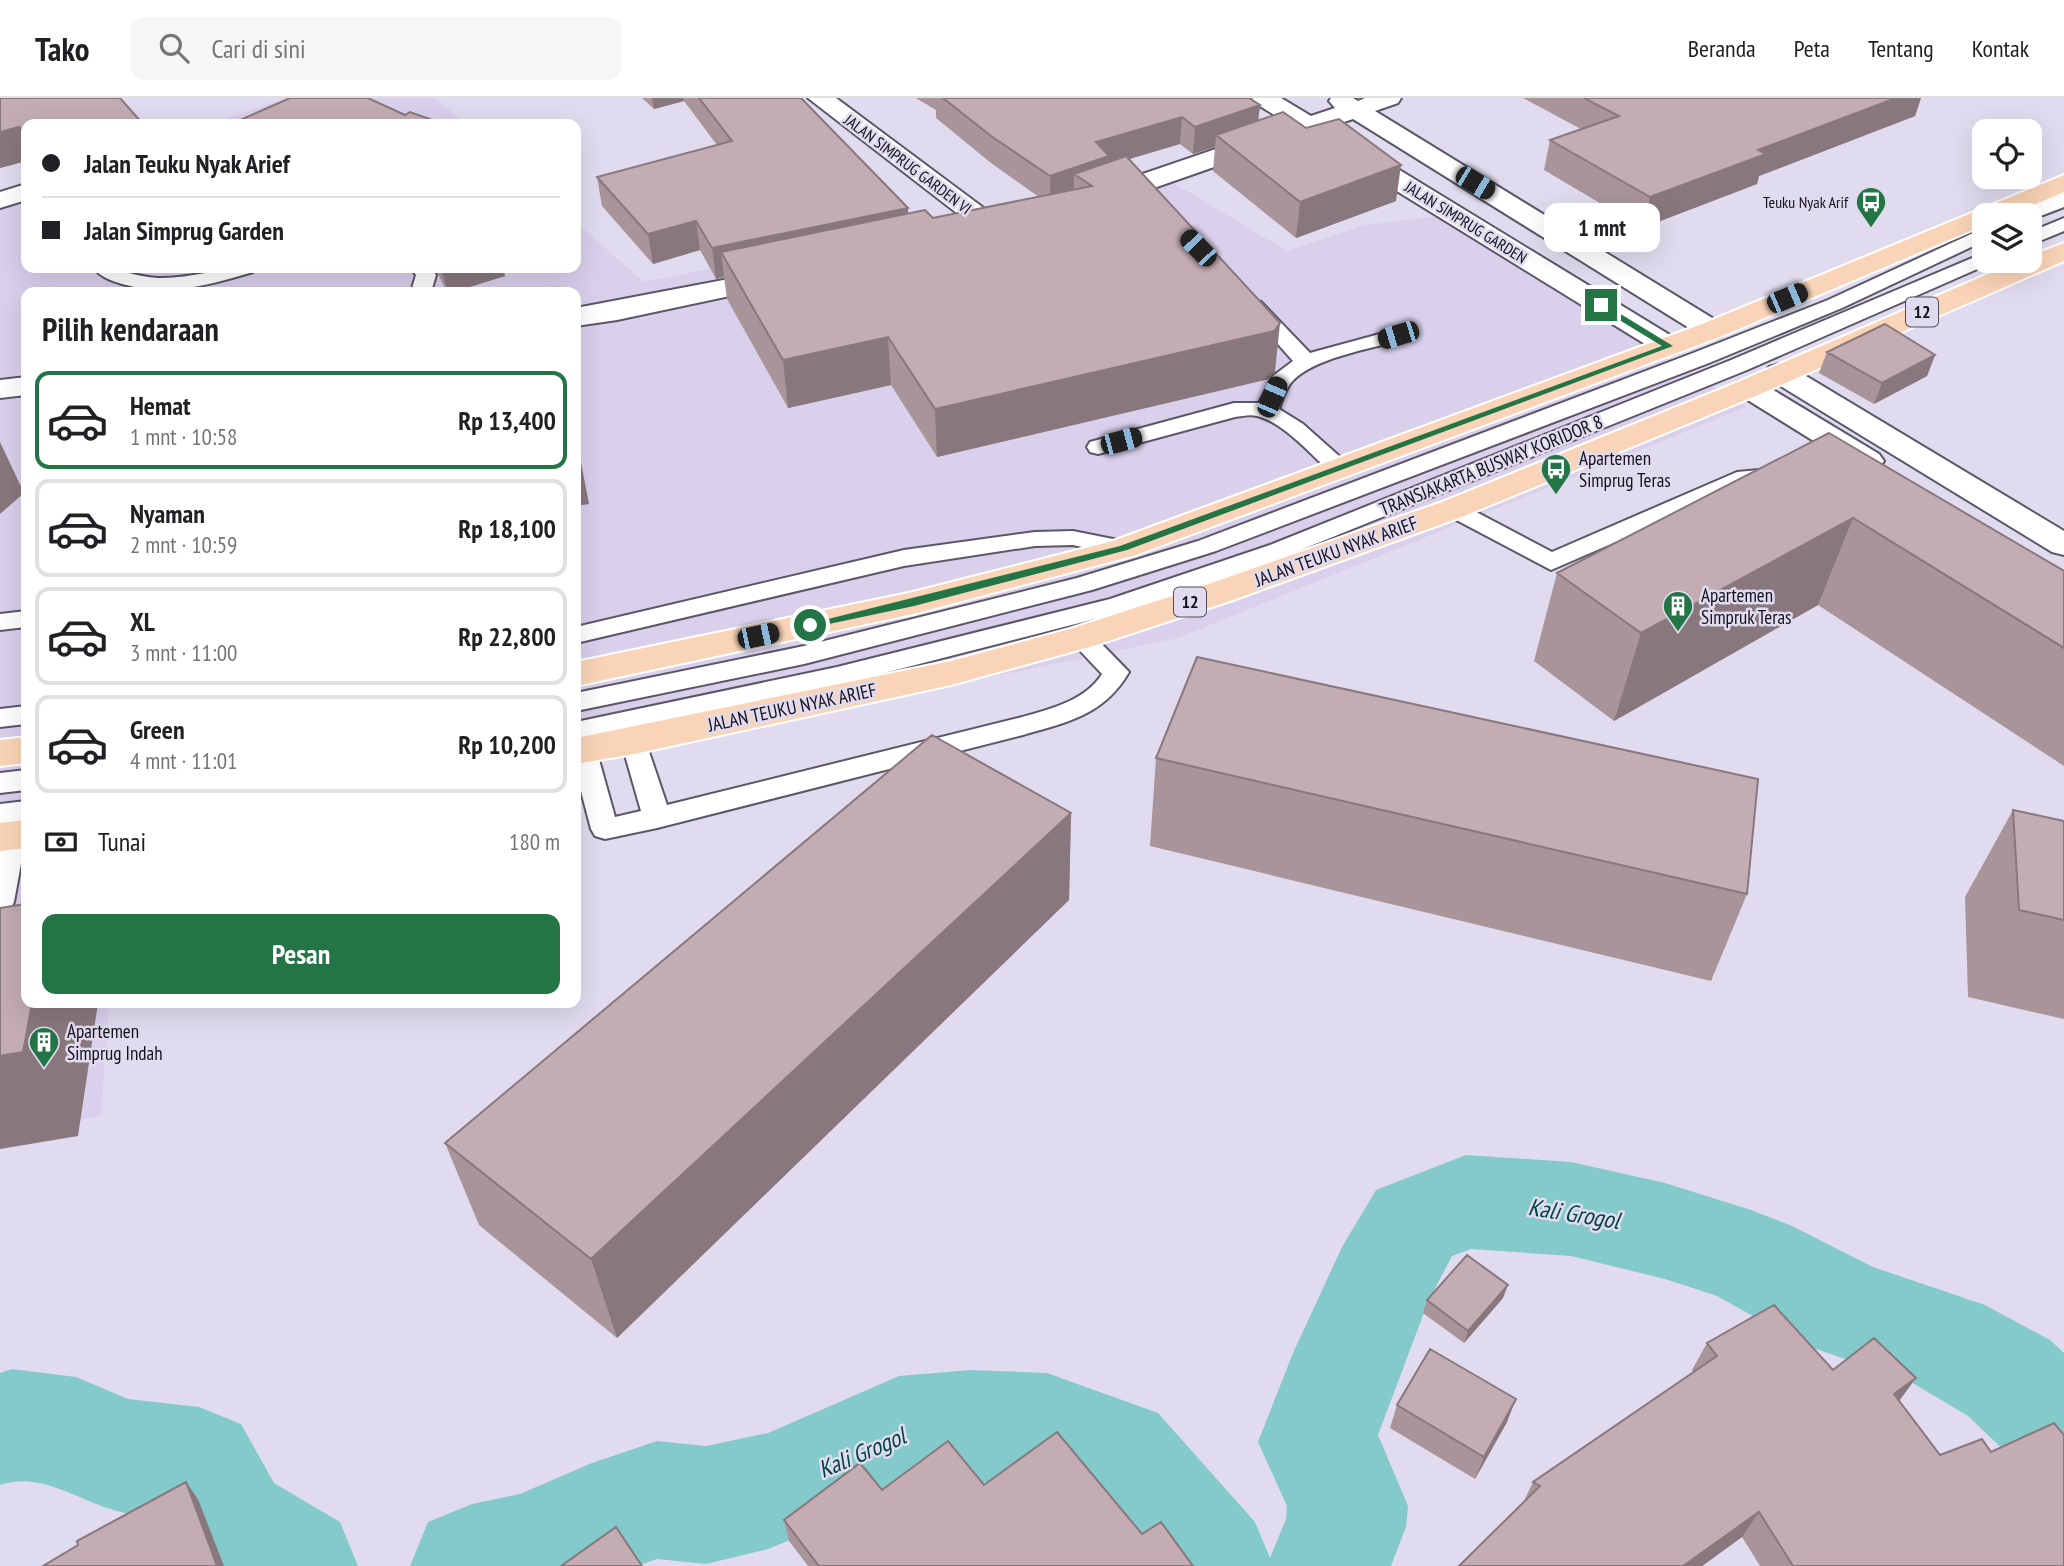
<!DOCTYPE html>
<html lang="id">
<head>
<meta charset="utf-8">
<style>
	body { margin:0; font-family:"PT Sans Narrow",sans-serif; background:#f6f6f6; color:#202124; height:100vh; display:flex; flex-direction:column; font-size:26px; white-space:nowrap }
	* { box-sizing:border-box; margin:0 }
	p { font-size:23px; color:#757577 }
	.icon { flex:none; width:38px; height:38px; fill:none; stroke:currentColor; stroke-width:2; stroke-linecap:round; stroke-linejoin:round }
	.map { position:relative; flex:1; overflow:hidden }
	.sheet { position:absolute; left:21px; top:189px; width:560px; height:721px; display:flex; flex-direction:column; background:#fff; border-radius:14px; box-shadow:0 7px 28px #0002 }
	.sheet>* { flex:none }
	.banner { position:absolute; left:21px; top:21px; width:560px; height:154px; border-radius:14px; box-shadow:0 7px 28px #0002; display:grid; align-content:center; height:154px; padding:0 21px; background:#fff }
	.fabs { position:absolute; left:1972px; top:21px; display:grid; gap:14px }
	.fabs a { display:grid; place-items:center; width:70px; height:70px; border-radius:14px; background:#fff; box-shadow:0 7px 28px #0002; font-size:35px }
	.end { position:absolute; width:32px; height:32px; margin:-16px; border:9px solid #237546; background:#fff; box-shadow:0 0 0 4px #fff }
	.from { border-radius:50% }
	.bubble { position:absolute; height:49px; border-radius:14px; background:#fff; box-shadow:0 7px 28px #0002; font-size:23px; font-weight:700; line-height:49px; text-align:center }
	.car { position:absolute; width:21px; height:42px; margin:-21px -10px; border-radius:9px; box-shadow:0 0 5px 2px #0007; background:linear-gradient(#222 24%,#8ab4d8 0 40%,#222 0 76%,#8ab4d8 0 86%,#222 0) }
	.banner b { display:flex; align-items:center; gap:24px; height:66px; font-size:26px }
	.banner b+b { border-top:2px solid #e0e0e0 }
	.banner i { width:18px; height:18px; background:#202124 }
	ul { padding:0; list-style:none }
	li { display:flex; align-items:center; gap:21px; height:98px; margin:0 14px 10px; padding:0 7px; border:4px solid #e0e0e0; border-radius:14px }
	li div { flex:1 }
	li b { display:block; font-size:26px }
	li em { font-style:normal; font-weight:700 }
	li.on { border-color:#237546 }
	li>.icon { width:63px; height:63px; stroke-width:1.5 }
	h2 { padding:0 21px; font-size:32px; line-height:84px }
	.pay { display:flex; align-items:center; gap:18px; height:77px; padding:0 21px; font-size:26px }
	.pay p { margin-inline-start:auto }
	.action { display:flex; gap:14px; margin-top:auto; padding:14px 21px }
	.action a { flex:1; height:80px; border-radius:14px; background:#237546; color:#fff; font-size:28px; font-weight:700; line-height:80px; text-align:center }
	header { display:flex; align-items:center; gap:42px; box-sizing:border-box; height:98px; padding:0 35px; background:#fff; border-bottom:2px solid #e0e0e0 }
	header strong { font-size:33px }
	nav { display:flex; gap:38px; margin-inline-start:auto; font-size:24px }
	.search { width:490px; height:63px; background:#f6f6f6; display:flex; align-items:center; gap:18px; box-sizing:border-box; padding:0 24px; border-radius:14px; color:#757577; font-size:26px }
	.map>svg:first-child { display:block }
</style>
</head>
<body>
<header>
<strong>Tako</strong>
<div class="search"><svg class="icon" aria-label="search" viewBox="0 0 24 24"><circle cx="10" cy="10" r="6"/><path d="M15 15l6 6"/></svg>Cari di sini</div>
<nav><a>Beranda</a><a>Peta</a><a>Tentang</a><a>Kontak</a></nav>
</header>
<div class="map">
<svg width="2064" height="1468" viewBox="0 0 2064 1468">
	<rect width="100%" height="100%" fill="#e1dbef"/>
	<path fill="#d9d0ec" d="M 286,0 L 436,0 L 466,26 L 211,26 Z
		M 1150,71 L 1287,153 L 1365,127 L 1440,118 L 1746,309 L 1178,540 L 576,666 L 576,194 L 26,194 L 26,905 L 109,905 L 101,1018 L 0,1034 L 0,92 L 26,84 L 26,170 L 576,170 L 576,124 L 644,184 L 958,121 Z"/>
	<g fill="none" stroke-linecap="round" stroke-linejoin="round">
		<path fill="#84cacb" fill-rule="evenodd" d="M 1466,1057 L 1571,1064 L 1665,1085 L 1751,1112 L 1790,1127 L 1873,1169 L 1985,1207 L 2050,1242 L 2064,1255 L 2064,1379 L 2012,1360 L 1968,1318 L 1911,1284 L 1805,1247 L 1717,1198 L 1665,1181 L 1571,1158 L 1471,1151 L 1452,1158 L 1428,1204 L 1378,1337 L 1408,1408 L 1406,1429 L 1391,1468 L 1132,1468 L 1076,1397 L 1047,1387 L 970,1384 L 912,1389 L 881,1405 L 768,1451 L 706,1466 L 657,1461 L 637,1468 L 410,1468 L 428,1424 L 472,1406 L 520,1396 L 592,1365 L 657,1343 L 706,1348 L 768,1335 L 899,1278 L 970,1272 L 1047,1275 L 1158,1315 L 1255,1424 L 1270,1460 L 1286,1421 L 1287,1408 L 1258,1344 L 1293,1255 L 1342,1149 L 1376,1092 Z
			M 12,1271 L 76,1279 L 128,1301 L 199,1309 L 241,1326 L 274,1385 L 340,1424 L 358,1468 L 187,1468 L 163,1419 C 147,1417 129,1417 114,1412 C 77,1402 40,1373 0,1387 L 0,1275 Z"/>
		<g stroke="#5c5668" stroke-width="4">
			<path id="service" d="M 2064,96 L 2064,109 L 2030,122 L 2030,117 L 2018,117 L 2021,113 Z
				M 2064,120 L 2064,133 L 2030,147 L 2030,134 Z
				M 1984,130 L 1984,143 L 1842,210 L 1709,265 L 1216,453 L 1092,492 L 804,566 L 576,613 L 576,595 L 804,548 L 1077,480 L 1198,443 L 1693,255 L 1828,202 Z
				M 1984,155 L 1984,163 L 1993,163 L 1991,165 L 1747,272 L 1288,457 L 1126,513 L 837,587 L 576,642 L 576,624 L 837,569 L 1110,501 L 1270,447 L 1731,262 Z
				M 94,170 C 119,169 134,179 158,180 C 192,181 223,168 256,170 L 253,174 C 210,187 167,199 122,186 C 112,183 100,179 94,170 Z
				M 411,170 L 431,170 L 436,177 L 431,194 L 411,194 L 416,177 Z
				M 1254,202 L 1261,204 L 1310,255 L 1398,231 L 1405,233 L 1409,237 L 1405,241 C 1375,250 1309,260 1290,286 C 1285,293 1282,302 1279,311 L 1303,326 L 1348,366 L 1351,371 L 1348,376 L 1332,376 C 1313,358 1283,324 1257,318 C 1251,316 1242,318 1235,319 L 1098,356 L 1090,354 L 1087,349 L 1090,344 L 1234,305 L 1259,305 L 1273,278 L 1293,263 L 1244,208 L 1247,204 Z
				M 1770,371 L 1778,373 L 1782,378 L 1778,383 L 1749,386 L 1551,472 L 1445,416 L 1441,411 L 1445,406 L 1453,404 L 1461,406 L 1552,454 L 1737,374 Z
				M 1073,433 L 1133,445 L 1136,450 L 1133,455 L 1124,458 L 1073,447 L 1035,448 L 904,468 L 576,545 L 576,529 L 904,452 L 1035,434 Z
				M 26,513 L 26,529 L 0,532 L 0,516 Z
				M 1081,532 L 1090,534 L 1129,574 C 1104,617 1068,624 1023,637 L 657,730 L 605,741 L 595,738 L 591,731 L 576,674 L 576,644 L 583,642 L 592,644 L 596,651 L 615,719 L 641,713 L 621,643 L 625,636 L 634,634 L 643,636 L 667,707 L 1022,619 C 1051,611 1086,602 1102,576 L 1068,540 L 1072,534 Z
				M 26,608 L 26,626 L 0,629 L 0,611 Z
				M 26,672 L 26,692 L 0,695 L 0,675 Z
				M 26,703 L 26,723 L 0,726 L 0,706 Z
				M 12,728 L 22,731 L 26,738 L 14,804 L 10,812 L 0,815 L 0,734 L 2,731 Z"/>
		</g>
		<g stroke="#5c5668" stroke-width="4">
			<path id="minor" d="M 808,0 L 836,0 L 985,111 L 1008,134 L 1004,140 C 986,144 979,134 967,123 Z
				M 1252,0 L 1281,0 L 1311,18 L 1335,10 L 1329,3 L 1331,0 L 1353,0 L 1358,3 L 1365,0 L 1401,0 L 1398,5 L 1375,13 L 1722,226 L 1726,232 L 1722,238 L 1712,241 L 1702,238 L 1353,21 L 1329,29 L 1678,242 L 1683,248 L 1678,254 L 1668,257 L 1658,254 L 1306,37 L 1108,106 L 1099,108 L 1090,106 L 1086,100 L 1090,94 L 1289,26 L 1255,5 Z
				M 26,86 L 26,102 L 0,110 L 0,94 Z
				M 776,172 L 786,174 L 790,180 L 786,186 L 617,222 L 576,228 L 576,210 Z
				M 1780,266 L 1791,269 L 2064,433 L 2064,457 L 2052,454 L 1769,281 L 1765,275 L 1769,269 Z
				M 26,279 L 26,297 L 0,300 L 0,282 Z
				M 1749,281 L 1760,284 L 1879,356 L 1884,363 L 1879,370 L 1868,372 L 1857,370 L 1738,296 L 1734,290 L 1738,284 Z"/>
		</g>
		<g stroke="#fff" stroke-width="4">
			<path id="trunk" d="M 2064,77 L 2064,94 L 2009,117 L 1984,117 L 1984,127 L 1722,238 L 1136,457 L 913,516 L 576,588 L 576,564 L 913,494 L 1113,443 L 1702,226 Z
				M 2064,145 L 2064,163 L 1760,296 L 1464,418 L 1233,502 L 1093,548 L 951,587 L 634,656 L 576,666 L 576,640 L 951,563 L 1070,531 L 1209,486 L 1442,404 L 1738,284 L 2018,163 L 2030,163 L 2030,158 Z
				M 26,639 L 26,665 L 0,668 L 0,642 Z
				M 26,722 L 26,750 L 0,753 L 0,725 Z"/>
		</g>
		<use href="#service" fill="#fff" fill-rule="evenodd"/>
		<use href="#minor" fill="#fff" fill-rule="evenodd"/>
		<use href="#trunk" fill="#fad4b8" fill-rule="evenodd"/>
	</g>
	<path fill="#a89499" d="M 0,0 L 26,26 L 26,63 L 0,70 Z
		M 642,0 L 801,0 L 908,110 L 908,115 L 933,120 L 1039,99 L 991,65 L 936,20 L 936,12 L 916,0 L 1249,0 L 1260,7 L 1258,22 L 1396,103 L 1296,140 L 1213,73 L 1215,49 L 1193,56 L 1180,46 L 1129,61 L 1275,274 L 1269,281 L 937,359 L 891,287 L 788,310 L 727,201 L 724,179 L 716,181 L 700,152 L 653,166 L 602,108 L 597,79 L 717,47 L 684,3 L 654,11 Z
		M 1523,0 L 1921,0 L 1915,18 L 1759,78 L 1757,86 L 1642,130 L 1544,72 L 1550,42 L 1581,31 Z
		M 435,170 L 503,170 L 505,178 L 453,194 L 447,194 Z
		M 1827,254 L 1935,257 L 1927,278 L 1874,306 L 1819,275 Z
		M 1829,335 L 2064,473 L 2064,668 L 1818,507 L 1614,623 L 1534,563 L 1557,475 Z
		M 1156,660 L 1747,796 L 1711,883 L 1150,748 Z
		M 2013,712 L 2064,723 L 2064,921 L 1968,899 L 1965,799 Z
		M 1071,715 L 1069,802 L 617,1240 L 479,1127 L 445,1045 Z
		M 1503,1200 L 1464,1245 L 1423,1215 L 1427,1202 Z
		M 1707,1245 L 1833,1272 L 1899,1303 L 1940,1357 L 2064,1468 L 1760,1468 L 1742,1439 L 1702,1468 L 1459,1468 L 1523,1405 L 1533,1384 L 1693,1274 L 1692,1272 Z
		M 1397,1307 L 1507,1324 L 1475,1381 L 1390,1330 Z
		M 984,1387 L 1142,1436 L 1193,1468 L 808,1468 L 789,1443 L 784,1422 L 882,1392 Z"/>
	<path fill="#88787d" d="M 652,0 L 683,0 L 684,3 L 654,11 Z
		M 1896,0 L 1921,0 L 1915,18 L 1759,78 L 1757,86 L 1642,130 L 1650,99 L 1758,52 Z
		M 1260,7 L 1257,34 L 1216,37 L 1215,49 L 1193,56 L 1195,29 Z
		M 1182,19 L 1180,46 L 1109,67 L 1092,88 L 1074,76 L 1074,98 L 1050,106 L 1050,78 L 1096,44 Z
		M 19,29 L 26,47 L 26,63 L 0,70 L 0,34 Z
		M 1401,67 L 1396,103 L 1296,140 L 1300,104 Z
		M 908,110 L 909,140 L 721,154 L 724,179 L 716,181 L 712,150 Z
		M 696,123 L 700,152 L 653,166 L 648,136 Z
		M 441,170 L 503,170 L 505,178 L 453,194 L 448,194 Z
		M 1280,225 L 1275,274 L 1269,281 L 937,359 L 935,311 Z
		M 888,239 L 891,287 L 788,310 L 783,262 Z
		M 1935,257 L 1927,278 L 1874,306 L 1882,285 Z
		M 576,338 L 589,406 L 576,408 Z
		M 0,344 L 24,395 L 0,416 Z
		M 1853,420 L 1818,507 L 1614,623 L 1641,535 Z
		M 1071,715 L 1069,802 L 617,1240 L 591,1161 Z
		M 32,905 L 98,905 L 78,1038 L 0,1051 L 0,958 Z
		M 1508,1187 L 1503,1200 L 1464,1245 L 1468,1233 Z
		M 1916,1280 L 1897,1306 L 1894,1296 Z
		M 1516,1301 L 1507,1324 L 1475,1381 L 1484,1359 Z
		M 186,1384 L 198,1401 L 224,1468 L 217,1468 Z
		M 1759,1414 L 1742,1439 L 1702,1468 L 1683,1468 Z"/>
	<path fill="#c3acb2" stroke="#88787d" stroke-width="2" d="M 0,0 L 120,0 L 143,26 L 26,26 L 26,35 L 24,35 L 19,29 L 0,34 Z
		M 290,0 L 368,0 L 405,17 L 410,14 L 438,24 L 439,26 L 231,26 Z
		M 699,0 L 801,0 L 908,110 L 712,150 L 696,123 L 648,136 L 597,79 L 732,43 Z
		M 943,0 L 1249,0 L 1260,7 L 1195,29 L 1182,19 L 1096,44 L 1109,58 L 1050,78 L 991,38 Z
		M 1584,0 L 1896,0 L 1758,52 L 1766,56 L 1650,99 L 1550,42 L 1619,18 Z
		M 1283,14 L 1306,30 L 1339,21 L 1401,67 L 1300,104 L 1216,37 Z
		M 203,23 L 207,26 L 193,26 Z
		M 1126,58 L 1280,225 L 1274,233 L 935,311 L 888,239 L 783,262 L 721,154 L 925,112 L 933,120 L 1092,88 L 1074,76 Z
		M 1885,226 L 1935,257 L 1882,285 L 1827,254 Z
		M 1829,335 L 2064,473 L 2064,550 L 1853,420 L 1641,535 L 1557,475 Z
		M 1197,559 L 1758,681 L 1747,796 L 1156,660 Z
		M 932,637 L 1071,715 L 591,1161 L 445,1045 Z
		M 2013,712 L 2064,723 L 2064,822 L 2019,812 Z
		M 26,806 L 26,905 L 32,905 L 23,954 L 0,958 L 0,810 Z
		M 1467,1157 L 1508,1187 L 1468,1233 L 1427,1202 Z
		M 1774,1207 L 1833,1272 L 1874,1240 L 1916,1280 L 1894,1296 L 1940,1357 L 1982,1341 L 1991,1354 L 2054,1325 L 2064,1337 L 2064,1468 L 1793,1468 L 1759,1414 L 1683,1468 L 1459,1468 L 1540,1388 L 1533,1384 L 1717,1258 L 1707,1245 Z
		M 1430,1251 L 1516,1301 L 1484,1359 L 1397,1307 Z
		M 1057,1334 L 1142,1436 L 1161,1424 L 1193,1468 L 819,1468 L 784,1422 L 860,1365 L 882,1392 L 948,1343 L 984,1387 Z
		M 186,1384 L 217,1468 L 43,1468 L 78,1447 L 77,1443 Z
		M 616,1429 L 642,1468 L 561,1468 Z"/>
	<path fill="#237546" d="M 1601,204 L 1673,248 L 1127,452 L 914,508 L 810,530 L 804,527 L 1120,448 L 1662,248 L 1598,209 Z"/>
	<defs>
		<g id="bus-pin" transform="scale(1.575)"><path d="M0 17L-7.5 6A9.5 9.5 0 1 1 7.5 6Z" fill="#237546" stroke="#e1dbef"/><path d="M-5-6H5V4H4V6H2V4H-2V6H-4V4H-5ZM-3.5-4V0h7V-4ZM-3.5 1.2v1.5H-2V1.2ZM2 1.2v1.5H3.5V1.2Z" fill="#fff"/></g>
		<g id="building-pin" transform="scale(1.575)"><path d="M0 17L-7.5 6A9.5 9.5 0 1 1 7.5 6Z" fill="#237546" stroke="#e1dbef"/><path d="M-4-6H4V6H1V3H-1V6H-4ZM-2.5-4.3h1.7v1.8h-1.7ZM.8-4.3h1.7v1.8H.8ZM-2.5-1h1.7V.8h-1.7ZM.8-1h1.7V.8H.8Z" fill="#fff"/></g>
	</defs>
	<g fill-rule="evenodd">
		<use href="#bus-pin" x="1871" y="104"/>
		<use href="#bus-pin" x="1556" y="371"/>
		<use href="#building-pin" x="1678" y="508"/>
		<use href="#building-pin" x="44" y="944"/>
	</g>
	<g text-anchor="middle" stroke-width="5" stroke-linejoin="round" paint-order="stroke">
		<g font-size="16" fill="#141118" stroke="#e1dbef">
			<text transform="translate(908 66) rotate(37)" y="6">JALAN SIMPRUG GARDEN VI</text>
			<text transform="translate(1466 124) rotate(32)" y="6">JALAN SIMPRUG GARDEN</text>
		</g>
		<g font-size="16" fill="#141118" stroke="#e1dbef" text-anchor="end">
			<text x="1848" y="110">Teuku Nyak Arif</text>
		</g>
		<g fill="#e1dbef" stroke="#524e58" stroke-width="2">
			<rect x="1906" y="199.5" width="32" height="29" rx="5"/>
			<rect x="1174" y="489.5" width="32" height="29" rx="5"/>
		</g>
		<g font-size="18" font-weight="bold" fill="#141118">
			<text x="1922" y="220">12</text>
			<text x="1190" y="510">12</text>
		</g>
		<g font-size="19" fill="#141118" stroke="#e1dbef" text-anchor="start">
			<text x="1579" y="367">Apartemen<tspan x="1579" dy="22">Simprug Teras</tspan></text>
			<text x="1701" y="504">Apartemen<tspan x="1701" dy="22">Simpruk Teras</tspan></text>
			<text x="67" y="940">Apartemen<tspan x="67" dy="22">Simprug Indah</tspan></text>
		</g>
		<g font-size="19" fill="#141118" stroke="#e1dbef">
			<text transform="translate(1491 367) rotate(-22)" y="7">TRANSJAKARTA BUSWAY KORIDOR 8</text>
			<text transform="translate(1336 453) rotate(-20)" y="7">JALAN TEUKU NYAK ARIEF</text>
			<text transform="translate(792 609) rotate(-12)" y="7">JALAN TEUKU NYAK ARIEF</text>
		</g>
		<g font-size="24" font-style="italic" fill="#004545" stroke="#e1dbef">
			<text transform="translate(1574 1116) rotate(9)" y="8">Kali Grogol</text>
			<text transform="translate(862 1355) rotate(-23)" y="8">Kali Grogol</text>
		</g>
	</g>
</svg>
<div class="fabs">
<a><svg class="icon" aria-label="locate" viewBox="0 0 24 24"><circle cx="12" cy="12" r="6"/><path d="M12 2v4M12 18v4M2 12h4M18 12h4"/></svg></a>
<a><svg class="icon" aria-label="layers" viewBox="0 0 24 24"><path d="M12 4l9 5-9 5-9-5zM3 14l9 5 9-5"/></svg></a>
</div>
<i class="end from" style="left:810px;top:527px"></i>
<i class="end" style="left:1601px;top:207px"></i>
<div class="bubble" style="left:1544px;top:105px;width:116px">1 mnt</div>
<i class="car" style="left:1475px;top:85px;rotate:121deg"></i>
<i class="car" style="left:1198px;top:150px;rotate:316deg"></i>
<i class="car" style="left:1787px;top:200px;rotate:67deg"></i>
<i class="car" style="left:1398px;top:237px;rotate:253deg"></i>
<i class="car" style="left:1272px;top:299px;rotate:23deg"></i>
<i class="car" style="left:1121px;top:343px;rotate:75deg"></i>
<i class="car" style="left:758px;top:538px;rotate:78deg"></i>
<div class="banner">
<b><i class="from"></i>Jalan Teuku Nyak Arief</b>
<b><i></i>Jalan Simprug Garden</b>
</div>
<section class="sheet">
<h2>Pilih kendaraan</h2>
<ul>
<li class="on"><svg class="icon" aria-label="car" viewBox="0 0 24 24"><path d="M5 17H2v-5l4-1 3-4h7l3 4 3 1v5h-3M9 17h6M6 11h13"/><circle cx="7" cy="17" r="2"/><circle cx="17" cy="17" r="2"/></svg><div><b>Hemat</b><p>1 mnt · 10:58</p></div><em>Rp 13,400</em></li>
<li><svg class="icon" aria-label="car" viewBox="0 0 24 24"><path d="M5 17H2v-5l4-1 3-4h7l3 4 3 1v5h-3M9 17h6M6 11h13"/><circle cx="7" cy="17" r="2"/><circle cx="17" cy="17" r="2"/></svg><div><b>Nyaman</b><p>2 mnt · 10:59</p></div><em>Rp 18,100</em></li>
<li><svg class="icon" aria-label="car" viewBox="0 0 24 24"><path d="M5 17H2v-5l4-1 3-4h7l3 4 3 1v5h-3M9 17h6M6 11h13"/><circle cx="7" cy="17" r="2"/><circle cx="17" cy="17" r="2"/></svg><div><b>XL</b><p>3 mnt · 11:00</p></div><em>Rp 22,800</em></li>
<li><svg class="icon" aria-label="car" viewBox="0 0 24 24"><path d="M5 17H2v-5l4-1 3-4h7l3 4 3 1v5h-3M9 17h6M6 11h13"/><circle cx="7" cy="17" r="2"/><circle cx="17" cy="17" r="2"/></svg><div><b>Green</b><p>4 mnt · 11:01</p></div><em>Rp 10,200</em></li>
</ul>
<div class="pay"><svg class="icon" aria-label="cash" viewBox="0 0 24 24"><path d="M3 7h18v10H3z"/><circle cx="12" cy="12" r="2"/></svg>Tunai<p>180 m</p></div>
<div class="action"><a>Pesan</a></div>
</section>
</div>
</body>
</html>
